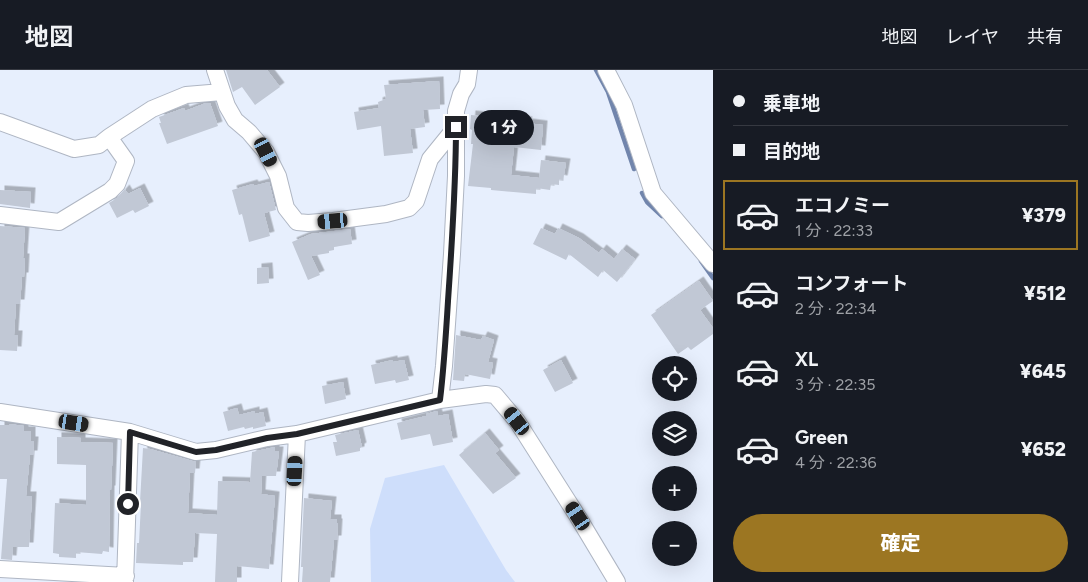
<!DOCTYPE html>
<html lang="ja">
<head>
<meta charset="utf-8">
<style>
	body { margin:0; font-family:Figtree,"Noto Sans JP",sans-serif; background:#20242c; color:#f1f3f6; height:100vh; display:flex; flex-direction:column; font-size:19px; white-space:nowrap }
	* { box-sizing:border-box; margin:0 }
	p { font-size:16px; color:#9ea1a6 }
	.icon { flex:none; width:28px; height:28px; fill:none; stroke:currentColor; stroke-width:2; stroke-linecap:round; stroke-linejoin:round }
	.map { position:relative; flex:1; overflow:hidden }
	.drawer { display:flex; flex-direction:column; background:#171b24; width:375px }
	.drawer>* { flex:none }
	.guide { display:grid; align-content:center; height:110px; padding:0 20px; background:#171b24 }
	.fabs { position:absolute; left:652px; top:286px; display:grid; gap:10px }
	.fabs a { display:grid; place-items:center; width:45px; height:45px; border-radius:50%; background:#171b24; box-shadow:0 5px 20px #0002; font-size:25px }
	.end { position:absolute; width:22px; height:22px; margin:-11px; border:6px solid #212328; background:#fff; box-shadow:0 0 0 2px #fff }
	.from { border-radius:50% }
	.bubble { position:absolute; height:35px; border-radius:18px; background:#171b24; box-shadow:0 5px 20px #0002; font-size:16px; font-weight:800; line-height:35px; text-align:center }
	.car { position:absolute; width:15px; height:30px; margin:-15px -8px; border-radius:6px; box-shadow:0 0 4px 1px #0007; background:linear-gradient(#222 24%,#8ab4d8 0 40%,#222 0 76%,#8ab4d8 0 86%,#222 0) }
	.guide b { display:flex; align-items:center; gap:18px; height:48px; font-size:19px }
	.guide b+b { border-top:1px solid #363941 }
	.guide i { width:12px; height:12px; background:#f1f3f6 }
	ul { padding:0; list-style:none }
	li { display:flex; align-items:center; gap:15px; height:70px; margin:0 10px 8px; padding:0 10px; border:2px solid transparent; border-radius:0px }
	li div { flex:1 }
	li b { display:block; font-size:19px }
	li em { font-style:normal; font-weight:800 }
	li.on { border-color:#9c7622 }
	li>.icon { width:45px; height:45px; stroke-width:1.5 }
	.button { display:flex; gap:10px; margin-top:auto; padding:10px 20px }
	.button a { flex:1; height:58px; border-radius:30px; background:#9c7622; color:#fff; font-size:20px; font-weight:800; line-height:58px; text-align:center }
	header { display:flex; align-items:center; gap:30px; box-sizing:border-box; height:70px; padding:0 25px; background:#171b24; border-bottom:1px solid #363941 }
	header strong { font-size:24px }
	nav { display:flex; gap:28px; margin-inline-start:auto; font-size:18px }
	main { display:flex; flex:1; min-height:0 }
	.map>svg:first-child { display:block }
</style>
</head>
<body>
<header>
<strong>地図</strong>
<nav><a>地図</a><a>レイヤ</a><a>共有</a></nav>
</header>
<main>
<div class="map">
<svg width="713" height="512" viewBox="0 0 713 512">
	<defs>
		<filter id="shadow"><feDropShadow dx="4.5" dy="-4.5" stdDeviation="0" flood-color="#0004"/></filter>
	</defs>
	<rect width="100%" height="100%" fill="#e7effd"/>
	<path fill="#cedefb" d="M 444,395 L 506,500 L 515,512 L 371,512 L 370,459 L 385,408 Z"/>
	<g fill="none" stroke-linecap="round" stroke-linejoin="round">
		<path stroke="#7185ac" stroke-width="4.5" d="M 596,0 L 608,22 L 634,99
			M 642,123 L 647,132 L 662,146
			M 701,191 L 713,208"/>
	</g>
	<path fill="#c1c8d5" filter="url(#shadow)" d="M 226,0 L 267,0 L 280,17 L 255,35 L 242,17 L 233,22 Z
		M 439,11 L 440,39 L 423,40 L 425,57 L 410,59 L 413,83 L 384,86 L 381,56 L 357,60 L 354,42 L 379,38 L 378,32 L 386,29 L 384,15 Z
		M 206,33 L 210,33 L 218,56 L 167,74 L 159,53 L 161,53 L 159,47 L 184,38 L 185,41 Z
		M 471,45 L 528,51 L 527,53 L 543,55 L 541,80 L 514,77 L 511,105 L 539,108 L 541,90 L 566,93 L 563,110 L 559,109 L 559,115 L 551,114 L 550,120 L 536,118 L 536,124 L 491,120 L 491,118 L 468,116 L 473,74 L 471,74 L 472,60 L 470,59 Z
		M 269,112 L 276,140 L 264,143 L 270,166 L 249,172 L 242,144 L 239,145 L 232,120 L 253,114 L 254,116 Z
		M 140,118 L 149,136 L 135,143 L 133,140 L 117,148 L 109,133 L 117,128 L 125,119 L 128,124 Z
		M 0,120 L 31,122 L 30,138 L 0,134 Z
		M 0,156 L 25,158 L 23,188 L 25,188 L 24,207 L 22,207 L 20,234 L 16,234 L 14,265 L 18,265 L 17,281 L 0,280 Z
		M 541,158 L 555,164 L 558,158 L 579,168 L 599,183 L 602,179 L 614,189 L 622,179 L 635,189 L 617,212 L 603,200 L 598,207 L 569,184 L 566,190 L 533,174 Z
		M 350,159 L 352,174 L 334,177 L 334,180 L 329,181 L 329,183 L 311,186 L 320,205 L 308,210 L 292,172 L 311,164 Z
		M 268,197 L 269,213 L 257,214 L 257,198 Z
		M 699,211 L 713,231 L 700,240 L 713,258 L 713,264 L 691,280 L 688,277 L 678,284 L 651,245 Z
		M 456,265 L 481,270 L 483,266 L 494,270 L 488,292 L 493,293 L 490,309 L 465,304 L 464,311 L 453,310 Z
		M 393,290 L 393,292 L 404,290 L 409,310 L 396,313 L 395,310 L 375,314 L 371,295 Z
		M 561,290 L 573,313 L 555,322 L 543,300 Z
		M 343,312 L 346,329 L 325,334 L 322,316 Z
		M 237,338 L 239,345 L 255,341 L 255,344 L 263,342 L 266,356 L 253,359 L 253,357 L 245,359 L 244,357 L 228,361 L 223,342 Z
		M 437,341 L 438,346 L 448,344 L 453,372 L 433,376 L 430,364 L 401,370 L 397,353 L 426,346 L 426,344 Z
		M 9,354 L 24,356 L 24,361 L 31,361 L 31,371 L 34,371 L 33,385 L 30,385 L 26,426 L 32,426 L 29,477 L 13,477 L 12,490 L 1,489 L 7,409 L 0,409 L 0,355 L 9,355 Z
		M 358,360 L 362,377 L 360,378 L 360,381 L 336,386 L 333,372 L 337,372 L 335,365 Z
		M 485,363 L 499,380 L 495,383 L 516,408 L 493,424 L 459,385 Z
		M 57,367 L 81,368 L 81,372 L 113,373 L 111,420 L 110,420 L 109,482 L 103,481 L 102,484 L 76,482 L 76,488 L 59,487 L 59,484 L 53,483 L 55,433 L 86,435 L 86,395 L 57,394 Z
		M 275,377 L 275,381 L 279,381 L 276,406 L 262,406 L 261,424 L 275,426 L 269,499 L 237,496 L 237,512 L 215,512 L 217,464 L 195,463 L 193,492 L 183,492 L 183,495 L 136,493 L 137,473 L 139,473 L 141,433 L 140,432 L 143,378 L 150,379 L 196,392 L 195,403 L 190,403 L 188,443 L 217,445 L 218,411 L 250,412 L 252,382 Z
		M 304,428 L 332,431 L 330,449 L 337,449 L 337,453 L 338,453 L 337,470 L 334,470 L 330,512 L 302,512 L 303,497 L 301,497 Z"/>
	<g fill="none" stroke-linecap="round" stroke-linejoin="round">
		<g stroke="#afb6c3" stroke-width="18">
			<path id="street" d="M 215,0 L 227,36 L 235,50 L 249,62 L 266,82 L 278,106 L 286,138 L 297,152 L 308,153 L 333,151 L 386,144 L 409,138 L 416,131 L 430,89 L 456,57
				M 606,0 L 624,35 L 653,123 L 713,194
				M 0,52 L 74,79 L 99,75 L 109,67
				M 0,145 L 59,152 L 110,121 L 117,114 L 126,91 L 109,67 L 152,39 L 186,25 L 222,22
				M 440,330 L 444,296 L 452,184 L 456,106 L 456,41 L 461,24 L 467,14 L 469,0
				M 0,342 L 130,362 L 196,382 L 216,380 L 267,368 L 297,364 L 440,330 L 486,324 L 495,325 L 517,351 L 578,447 L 617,512
				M 0,499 L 126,506
				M 125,512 L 130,362
				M 290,512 L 297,364"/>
		</g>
		<use href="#street" stroke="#fff" stroke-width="16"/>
	</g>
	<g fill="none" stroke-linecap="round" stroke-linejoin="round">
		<path stroke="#212328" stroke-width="6" d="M 128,434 L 130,362 L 196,382 L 216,380 L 267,368 L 297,364 L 440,330 C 444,297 446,264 448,231 C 452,173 456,115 456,57"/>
	</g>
</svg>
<div class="fabs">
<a><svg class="icon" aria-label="locate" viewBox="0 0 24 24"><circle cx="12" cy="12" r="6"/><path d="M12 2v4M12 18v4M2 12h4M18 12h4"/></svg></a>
<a><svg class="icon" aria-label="layers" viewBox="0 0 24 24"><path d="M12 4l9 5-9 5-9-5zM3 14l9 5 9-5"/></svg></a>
<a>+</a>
<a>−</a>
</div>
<i class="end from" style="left:128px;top:434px"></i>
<i class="end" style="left:456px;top:57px"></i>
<div class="bubble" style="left:474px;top:40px;width:60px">1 分</div>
<i class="car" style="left:266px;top:82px;rotate:153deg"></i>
<i class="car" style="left:333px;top:151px;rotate:265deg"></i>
<i class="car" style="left:517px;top:351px;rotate:323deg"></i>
<i class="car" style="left:74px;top:353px;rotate:99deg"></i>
<i class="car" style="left:295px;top:401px;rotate:3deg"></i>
<i class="car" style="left:578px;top:446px;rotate:327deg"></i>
</div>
<section class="drawer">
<div class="guide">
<b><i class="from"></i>乗車地</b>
<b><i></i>目的地</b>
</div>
<ul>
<li class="on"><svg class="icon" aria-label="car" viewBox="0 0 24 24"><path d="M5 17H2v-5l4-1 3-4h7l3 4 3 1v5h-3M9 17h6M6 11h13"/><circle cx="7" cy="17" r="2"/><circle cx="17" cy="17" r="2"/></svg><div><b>エコノミー</b><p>1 分 · 22:33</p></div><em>¥379</em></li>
<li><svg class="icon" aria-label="car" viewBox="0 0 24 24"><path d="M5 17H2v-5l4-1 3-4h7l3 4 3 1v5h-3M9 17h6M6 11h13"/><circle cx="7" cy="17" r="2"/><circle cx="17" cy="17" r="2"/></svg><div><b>コンフォート</b><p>2 分 · 22:34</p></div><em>¥512</em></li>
<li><svg class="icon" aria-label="car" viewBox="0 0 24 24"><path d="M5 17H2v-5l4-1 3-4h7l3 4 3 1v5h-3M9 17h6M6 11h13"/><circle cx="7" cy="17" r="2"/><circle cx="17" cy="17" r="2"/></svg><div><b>XL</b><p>3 分 · 22:35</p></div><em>¥645</em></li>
<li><svg class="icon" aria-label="car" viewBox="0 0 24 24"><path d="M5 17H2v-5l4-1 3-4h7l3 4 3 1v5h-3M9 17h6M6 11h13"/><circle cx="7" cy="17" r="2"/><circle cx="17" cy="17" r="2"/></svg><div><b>Green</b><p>4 分 · 22:36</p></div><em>¥652</em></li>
</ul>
<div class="button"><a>確定</a></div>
</section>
</main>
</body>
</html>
